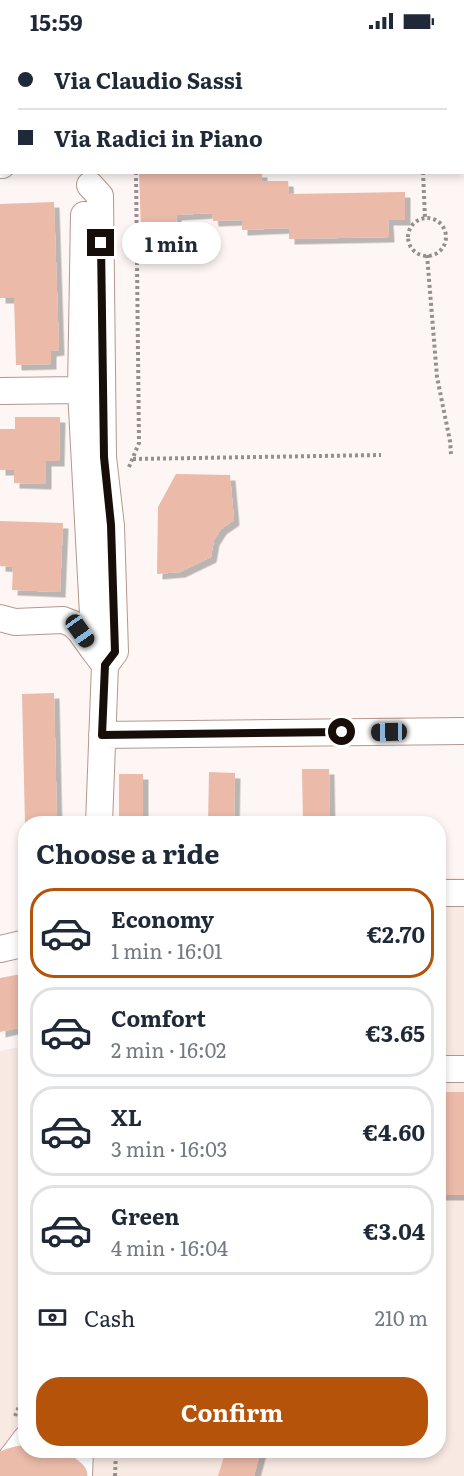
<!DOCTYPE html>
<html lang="en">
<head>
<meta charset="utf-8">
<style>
	body { margin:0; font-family:Literata,serif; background:#f6f6f7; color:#1f2937; height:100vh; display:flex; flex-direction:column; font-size:22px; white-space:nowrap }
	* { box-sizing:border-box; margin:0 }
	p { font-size:20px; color:#747a83 }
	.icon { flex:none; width:33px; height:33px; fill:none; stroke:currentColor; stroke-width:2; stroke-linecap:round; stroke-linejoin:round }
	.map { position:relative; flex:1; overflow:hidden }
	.panel { position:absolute; left:18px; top:774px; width:428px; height:642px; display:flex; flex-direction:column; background:#fff; border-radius:24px; box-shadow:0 3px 9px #0003 }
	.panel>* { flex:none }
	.top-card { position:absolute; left:0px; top:0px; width:465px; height:132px; box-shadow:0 3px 9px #0003; display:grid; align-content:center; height:132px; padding:0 18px; background:#fff }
	.end { position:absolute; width:27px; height:27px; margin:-14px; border:8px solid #170d09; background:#fff; box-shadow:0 0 0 3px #fff }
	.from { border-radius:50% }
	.bubble { position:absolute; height:42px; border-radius:21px; background:#fff; box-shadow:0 3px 9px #0003; font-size:20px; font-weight:700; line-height:42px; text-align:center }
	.car { position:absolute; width:18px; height:36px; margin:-18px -9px; border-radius:8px; box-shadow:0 0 4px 2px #0007; background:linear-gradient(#222 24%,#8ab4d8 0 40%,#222 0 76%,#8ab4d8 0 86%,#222 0) }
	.top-card b { display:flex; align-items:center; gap:21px; height:57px; font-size:22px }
	.top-card b+b { border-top:2px solid #e0e1e3 }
	.top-card i { width:15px; height:15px; background:#1f2937 }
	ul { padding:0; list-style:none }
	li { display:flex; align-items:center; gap:18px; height:90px; margin:0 12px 9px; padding:0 6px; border:3px solid #e0e1e3; border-radius:24px }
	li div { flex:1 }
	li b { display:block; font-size:22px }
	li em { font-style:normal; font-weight:700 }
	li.on { border-color:#b45309 }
	li>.icon { width:54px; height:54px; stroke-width:1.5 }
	h2 { padding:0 18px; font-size:27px; line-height:72px }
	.pay { display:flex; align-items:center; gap:15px; height:66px; padding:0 18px; font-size:22px }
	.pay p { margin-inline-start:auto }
	.primary-button { display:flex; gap:12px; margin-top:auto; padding:12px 18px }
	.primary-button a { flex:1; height:69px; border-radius:24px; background:#b45309; color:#fff; font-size:24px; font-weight:700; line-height:69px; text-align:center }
	.status { display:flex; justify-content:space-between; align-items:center; height:42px; padding:0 30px; background:#fff; direction:ltr }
	.status svg { height:16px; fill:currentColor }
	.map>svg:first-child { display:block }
</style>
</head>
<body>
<div class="status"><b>15:59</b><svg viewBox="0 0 49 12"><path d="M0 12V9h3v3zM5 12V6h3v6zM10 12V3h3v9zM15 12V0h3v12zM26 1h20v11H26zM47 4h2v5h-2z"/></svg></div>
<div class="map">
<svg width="464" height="1434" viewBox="0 0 464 1434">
	<defs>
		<filter id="shadow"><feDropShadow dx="5.5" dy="5.5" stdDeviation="0" flood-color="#0004"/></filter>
	</defs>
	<rect width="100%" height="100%" fill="#fdf6f4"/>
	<path fill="#f8e9e3" d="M 438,836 L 464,836 L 464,1434 L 0,1434 L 0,1009 L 25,1004 L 26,1408 L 438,1408 Z"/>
	<path fill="#ebbaa9" filter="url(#shadow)" d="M 139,130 L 262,130 L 262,139 L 288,139 L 289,152 L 405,150 L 405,178 L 388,178 L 389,195 L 289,197 L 289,186 L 242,188 L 242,178 L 213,179 L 212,171 L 176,173 L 177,188 L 141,190 Z
		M 54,160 L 59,308 L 51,309 L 51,322 L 16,323 L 14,256 L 0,256 L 0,162 Z
		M 15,375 L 60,375 L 59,419 L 46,419 L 46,442 L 14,441 L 14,428 L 0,428 L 0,387 L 15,387 Z
		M 176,432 L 230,433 L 234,478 L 221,487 L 214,498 L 211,515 L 180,530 L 157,532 L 158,465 Z
		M 0,479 L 63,481 L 60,550 L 12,548 L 13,525 L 0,524 Z
		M 54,651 L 57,782 L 25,782 L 22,652 Z
		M 302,727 L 329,727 L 330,782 L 303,782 Z
		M 209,730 L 235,731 L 234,782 L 208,782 Z
		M 119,732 L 143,732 L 143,782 L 119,782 Z
		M 26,931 L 26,984 L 0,990 L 0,936 Z
		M 438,1050 L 464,1050 L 464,1153 L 438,1153 Z
		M 226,1408 L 261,1408 L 254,1434 L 218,1434 Z"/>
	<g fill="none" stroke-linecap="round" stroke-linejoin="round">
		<g stroke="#b5978d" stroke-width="28">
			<path id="minor" d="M 43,2 L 43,0
				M 91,2 L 91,0
				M 371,2 L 371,0
				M 0,123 L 2,123
				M 90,143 L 100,154 L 103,415 L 111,484 L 115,610 L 105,623 L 99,782
				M 84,173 L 81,348 L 95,610 L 105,623
				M 0,349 L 81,348 L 92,353 L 92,359
				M 0,576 L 15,580 L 63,578 L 73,582 L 80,589 L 95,610
				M 102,693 L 464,689
				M 438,851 L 464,851
				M 0,907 L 26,901
				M 438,1027 L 464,1027
				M 3,1427 L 26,1397
				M 79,1434 L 80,1408"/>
		</g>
		<g stroke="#99624e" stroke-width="36">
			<path id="major" d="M 0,1429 C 21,1414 52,1417 71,1434"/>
		</g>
		<path stroke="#988f8d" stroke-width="4" stroke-dasharray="3 3" stroke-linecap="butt" d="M 134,0 L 134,2
			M 431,2 L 431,0
			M 423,130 L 425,176
			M408 195a19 19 0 1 1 38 0a19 19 0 1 1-38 0Z
			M 427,213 L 437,335 L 450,399 L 451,412
			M 133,417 L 381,413
			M 129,425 L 139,401 L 136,130
			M 15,1374 L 26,1347
			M 115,1434 L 116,1408"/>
		<use href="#minor" stroke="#fff" stroke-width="26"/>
		<use href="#major" stroke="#ecbcab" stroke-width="33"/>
	</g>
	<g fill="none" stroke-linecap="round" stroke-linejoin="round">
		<path stroke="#170d09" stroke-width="8" d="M 101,201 L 104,415 L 111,483 L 115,610 L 105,623 L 102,693 L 342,690"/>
	</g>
</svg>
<i class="end from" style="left:342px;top:690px"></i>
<i class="end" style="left:101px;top:201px"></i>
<div class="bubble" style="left:122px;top:180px;width:99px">1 min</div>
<i class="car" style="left:80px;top:589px;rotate:145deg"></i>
<i class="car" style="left:389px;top:690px;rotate:269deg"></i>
<div class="top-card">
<b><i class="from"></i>Via Claudio Sassi</b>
<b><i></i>Via Radici in Piano</b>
</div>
<section class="panel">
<h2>Choose a ride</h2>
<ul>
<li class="on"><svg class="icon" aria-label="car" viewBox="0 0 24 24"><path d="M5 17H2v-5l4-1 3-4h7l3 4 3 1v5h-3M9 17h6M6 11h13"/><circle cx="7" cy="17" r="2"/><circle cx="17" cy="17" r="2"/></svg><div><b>Economy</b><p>1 min · 16:01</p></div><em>€2.70</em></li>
<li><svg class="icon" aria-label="car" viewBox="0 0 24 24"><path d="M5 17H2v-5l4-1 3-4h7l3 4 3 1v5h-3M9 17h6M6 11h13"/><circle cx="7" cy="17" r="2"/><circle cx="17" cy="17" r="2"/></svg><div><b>Comfort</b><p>2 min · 16:02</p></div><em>€3.65</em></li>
<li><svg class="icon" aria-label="car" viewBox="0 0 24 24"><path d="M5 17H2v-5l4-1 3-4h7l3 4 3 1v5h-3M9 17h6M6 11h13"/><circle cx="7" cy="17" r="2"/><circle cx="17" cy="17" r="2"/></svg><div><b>XL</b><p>3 min · 16:03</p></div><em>€4.60</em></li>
<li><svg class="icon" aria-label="car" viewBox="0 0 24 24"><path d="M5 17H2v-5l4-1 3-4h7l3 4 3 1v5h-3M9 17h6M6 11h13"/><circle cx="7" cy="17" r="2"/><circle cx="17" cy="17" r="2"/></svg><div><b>Green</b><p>4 min · 16:04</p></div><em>€3.04</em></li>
</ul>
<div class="pay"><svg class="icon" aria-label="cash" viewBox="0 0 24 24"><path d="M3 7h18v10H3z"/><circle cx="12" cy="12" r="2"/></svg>Cash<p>210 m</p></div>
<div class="primary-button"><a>Confirm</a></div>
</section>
</div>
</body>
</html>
